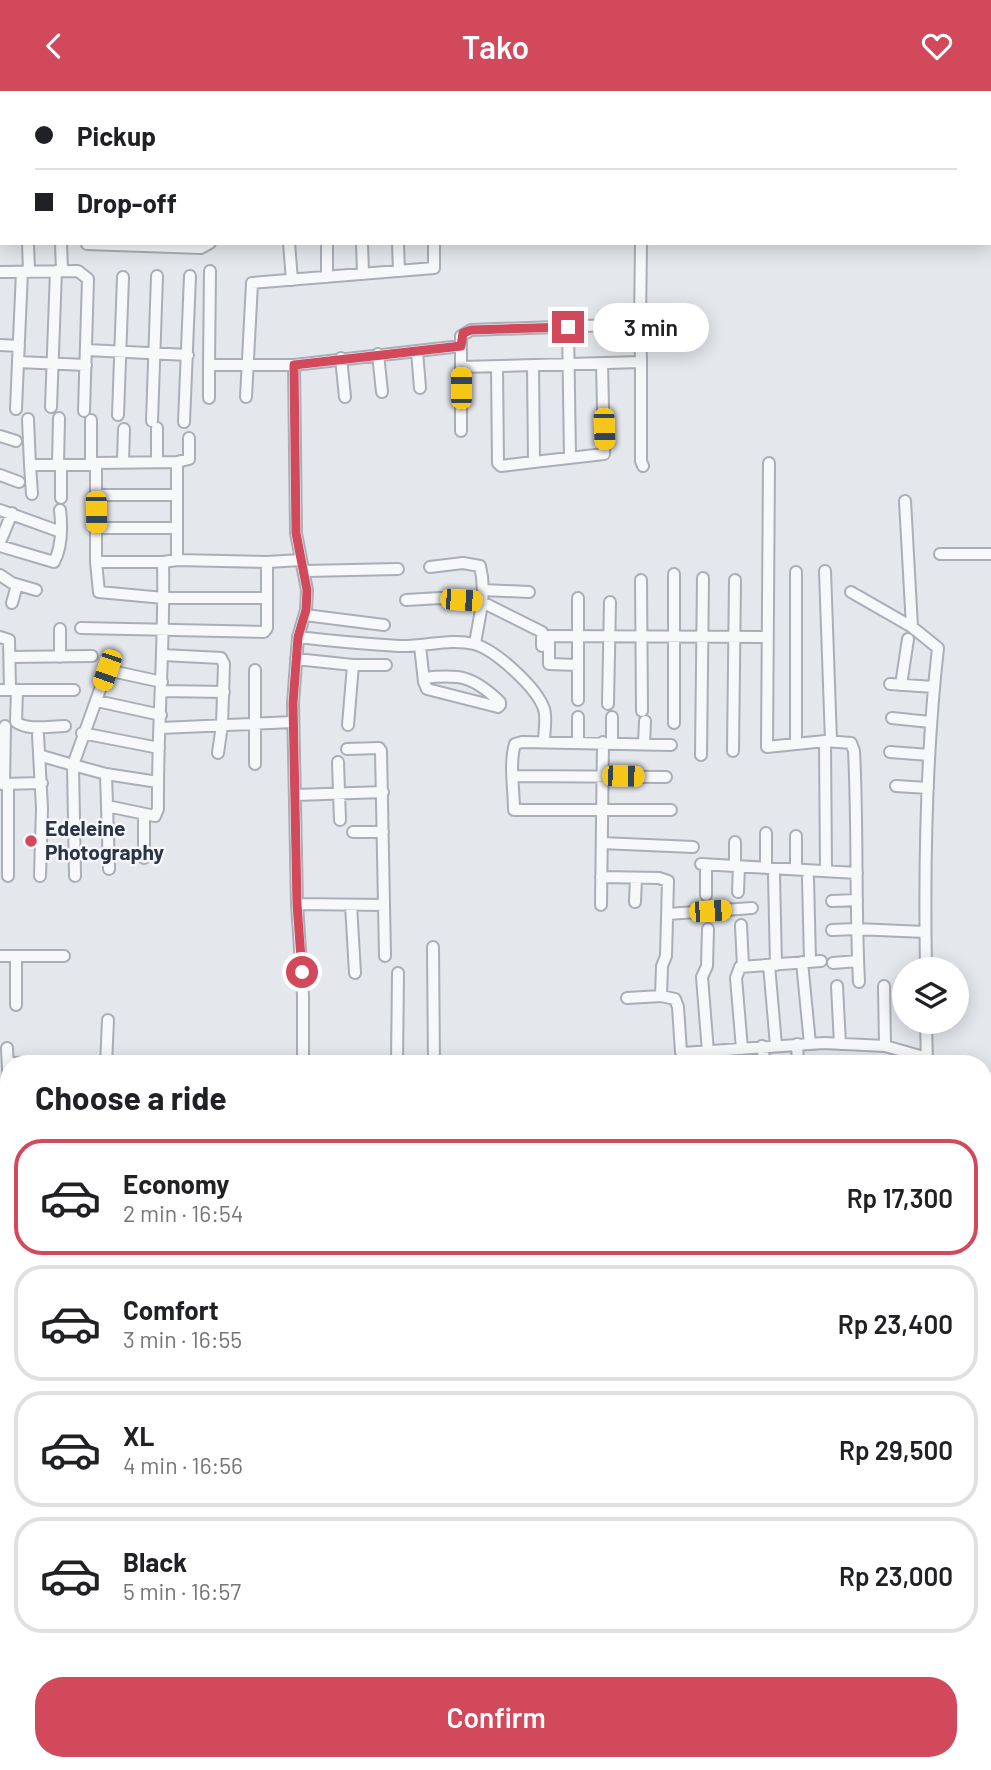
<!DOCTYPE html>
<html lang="en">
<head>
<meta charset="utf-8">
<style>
	body { margin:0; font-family:Barlow,sans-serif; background:#f2f2f2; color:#202124; height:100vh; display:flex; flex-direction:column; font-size:26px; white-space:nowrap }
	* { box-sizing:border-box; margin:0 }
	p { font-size:23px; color:#757577 }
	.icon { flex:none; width:38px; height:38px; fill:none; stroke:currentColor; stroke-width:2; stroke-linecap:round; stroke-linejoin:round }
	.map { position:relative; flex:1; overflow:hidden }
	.panel { position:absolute; left:0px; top:964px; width:992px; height:716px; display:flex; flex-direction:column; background:#fff; border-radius:28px 28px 0 0; box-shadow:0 4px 18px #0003 }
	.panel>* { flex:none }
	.top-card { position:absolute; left:0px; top:0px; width:992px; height:154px; box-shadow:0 4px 18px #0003; display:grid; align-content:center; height:154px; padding:0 35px; background:#fff }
	.tools { position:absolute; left:892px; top:866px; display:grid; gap:14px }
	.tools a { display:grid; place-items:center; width:77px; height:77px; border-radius:50%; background:#fff; box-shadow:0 4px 18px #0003; font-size:35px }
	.end { position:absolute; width:32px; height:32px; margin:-16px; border:9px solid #d1495b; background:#fff; box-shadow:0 0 0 4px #fff }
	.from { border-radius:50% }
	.bubble { position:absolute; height:49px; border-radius:24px; background:#fff; box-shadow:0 4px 18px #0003; font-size:23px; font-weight:600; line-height:49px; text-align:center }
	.car { position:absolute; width:21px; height:42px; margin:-21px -10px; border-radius:9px; box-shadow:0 0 5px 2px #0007; background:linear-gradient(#f5c518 24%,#345 0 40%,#f5c518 0 76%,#345 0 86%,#f5c518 0) }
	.top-card b { display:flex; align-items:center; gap:24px; height:66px; font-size:26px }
	.top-card b+b { border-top:2px solid #e0e0e0 }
	.top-card i { width:18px; height:18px; background:#202124 }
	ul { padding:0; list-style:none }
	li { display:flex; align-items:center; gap:21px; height:116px; margin:0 14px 10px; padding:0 21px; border:4px solid #e0e0e0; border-radius:28px }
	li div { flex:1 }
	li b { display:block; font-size:26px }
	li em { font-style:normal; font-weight:600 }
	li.selected { border-color:#d1495b }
	li>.icon { width:63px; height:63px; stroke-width:1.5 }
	h2 { padding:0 35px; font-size:32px; line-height:84px }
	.button { display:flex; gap:14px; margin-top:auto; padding:14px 35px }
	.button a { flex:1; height:80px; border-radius:28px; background:#d1495b; color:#fff; font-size:28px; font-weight:600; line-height:80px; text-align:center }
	header { display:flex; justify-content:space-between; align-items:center; height:91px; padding:0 35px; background:#d1495b; color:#fff; font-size:32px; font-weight:600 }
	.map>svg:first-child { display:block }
</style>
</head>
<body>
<header><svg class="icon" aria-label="back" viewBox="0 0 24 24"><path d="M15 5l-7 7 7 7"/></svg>Tako<svg class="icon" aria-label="heart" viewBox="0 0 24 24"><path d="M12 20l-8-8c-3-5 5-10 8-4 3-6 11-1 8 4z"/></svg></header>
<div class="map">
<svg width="991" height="1679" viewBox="0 0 991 1679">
	<rect width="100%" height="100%" fill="#e4e7ec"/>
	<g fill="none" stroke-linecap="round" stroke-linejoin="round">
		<path stroke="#9fb4cc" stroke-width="12" d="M 812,0 L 814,2
			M 990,102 L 991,102"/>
		<g stroke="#a9aeb7" stroke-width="14">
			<path id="minor" d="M 203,0 L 203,2
				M 235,0 L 235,2
				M 276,0 L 366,2
				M 578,0 L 578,2
				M 556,1 L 558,2
				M 423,2 L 423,0
				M 614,2 L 614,0
				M 0,53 L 2,53
				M 0,89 L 2,89
				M 0,117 L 2,117
				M 28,152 L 29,181
				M 61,152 L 62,180
				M 289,152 L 292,189
				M 327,152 L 327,186
				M 362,152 L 363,183
				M 398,152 L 399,180
				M 87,153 L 201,157 L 210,152
				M 0,181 L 78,180 L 88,188 L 84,320
				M 22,181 L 18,271 L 86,274
				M 640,233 L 641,152
				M 568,236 L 570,366
				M 0,254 L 19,255
				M 461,255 L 461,245 L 471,239 L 640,233 L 641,271 L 461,276
				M 87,259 L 188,264
				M 417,260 L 420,297
				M 378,263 L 382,301
				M 341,267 L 345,306
				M 641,271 L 641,370 L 643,375
				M 209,274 L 210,180
				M 533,274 L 534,371 L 604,363 L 602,272
				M 497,276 L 498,372 L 501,375 L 534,371
				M 246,306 L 252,192 L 434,177 L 434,152
				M 209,307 L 209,274 L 294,274
				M 51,316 L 56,180
				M 16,318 L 18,271
				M 118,324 L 123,186
				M 28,328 L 30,374 L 61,374 L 61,407
				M 91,329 L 91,374
				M 152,330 L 157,185
				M 184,331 L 190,185
				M 0,345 L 16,350
				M 123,370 L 124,338
				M 157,370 L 157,337
				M 177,371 L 96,372 L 96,471 L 99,501 L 164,507 L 267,507
				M 769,372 L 767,656 L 825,650 L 851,652 L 854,660 C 858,737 855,814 859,891
				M 30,374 L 32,403
				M 58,374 L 59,327
				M 61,374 L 95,374
				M 0,384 L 19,391
				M 96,404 L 177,404
				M 905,410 L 912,536
				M 0,419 L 61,441
				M 96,437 L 177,437
				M 0,451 L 12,422
				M 0,455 L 54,471 C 62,456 62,436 60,419
				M 940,463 L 991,463
				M 177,469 L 177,371 L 189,368 L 189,347
				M 96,471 L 163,471
				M 267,471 L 301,469
				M 430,476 L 463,472 L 480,475 C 487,503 479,526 475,553
				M 305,480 L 398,478
				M 825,480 L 831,650
				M 796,481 L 796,653
				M 0,484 L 12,492 L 36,499
				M 641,489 L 642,620
				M 483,499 L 529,501
				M 851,501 L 912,536 L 938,557 C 926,664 924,771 926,878
				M 406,509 L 440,507 L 482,511 L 542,541 L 542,555
				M 12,512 L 17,494
				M 305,524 L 384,534
				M 81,537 L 264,541 L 267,537 L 267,471 L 177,469 L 163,471 C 165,553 157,636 158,718 L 155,725 L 107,715
				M 60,538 L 60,566
				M 0,546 L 9,549 L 10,599
				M 298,546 C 332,550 365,553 399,555 C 424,556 450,547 474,553 C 496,559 537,597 544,618 C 547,627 544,641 544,651
				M 420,555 L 424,591 L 427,598 L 498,616 L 500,614
				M 163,564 L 221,567 L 224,573 L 222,634 L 218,662
				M 112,565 L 73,674 L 106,683 L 158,691
				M 10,566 L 92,565
				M 296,568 L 353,574 L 386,574
				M 578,574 L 549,573 L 549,545 L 767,546
				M 107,579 L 162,591
				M 424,587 C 460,583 473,585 500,611 L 500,614
				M 890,593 L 934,596
				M 901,594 L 908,548
				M 0,599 L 74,599
				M 17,599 L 16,631 C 29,640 49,635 65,635
				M 162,600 L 224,601
				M 578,609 L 578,507
				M 97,610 L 161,624
				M 608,613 L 610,511
				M 892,627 L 930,631
				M 674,632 L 674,483
				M 348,634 L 353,574
				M 161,637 L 293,631
				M 82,642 L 159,657
				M 38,644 L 42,717 L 40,785
				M 825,650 L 826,779
				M 578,651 L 578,626
				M 612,651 L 612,626
				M 644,653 L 645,630
				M 671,654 L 522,651 L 515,653 C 509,673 514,698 514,719 L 671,719
				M 347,658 L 379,657 L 381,660 L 385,865
				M 733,660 L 735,489
				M 890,661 L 929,664
				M 701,664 L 703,487
				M 40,667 L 42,665 L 73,674 L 75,785
				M 338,671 L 340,729
				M 255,673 L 255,579
				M 106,683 L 109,778
				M 513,685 L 666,686
				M 2,693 L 42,692
				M 4,693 L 5,635
				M 8,693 L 8,785
				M 896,695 L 928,697
				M 296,704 L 383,701
				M 353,741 L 383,741
				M 766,742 L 766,777
				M 602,752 L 693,756
				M 144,767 L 144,724
				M 701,773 L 857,782
				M 706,774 L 706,804
				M 735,775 L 735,751
				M 796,778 L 796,745
				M 774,784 L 776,874
				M 601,786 L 659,787 L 668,790 L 666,865 L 662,875 L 661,905
				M 808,787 L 810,870
				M 738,801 L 739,775
				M 832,810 L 857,809
				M 635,811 L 636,787
				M 297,813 L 384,814
				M 351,814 L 355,882
				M 601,814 L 603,651
				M 668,823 L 752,817
				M 741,834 L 743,875
				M 832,839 L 856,838 L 925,841
				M 433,856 L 434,973
				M 0,865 L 64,865
				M 802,871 L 810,953
				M 833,872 L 858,870
				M 769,874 L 776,954
				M 837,895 L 840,953
				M 884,895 L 885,955
				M 627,907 L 661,905 L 675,908 L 678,916 L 681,961 L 683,962 L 824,952 L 885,955 L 927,967
				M 16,914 L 16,866
				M 926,931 L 927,973
				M 797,953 L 798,973
				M 762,955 L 765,973
				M 7,957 L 9,998
				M 742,958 L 736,887 L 740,876 L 821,870
				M 708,961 L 702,886 L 707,875 L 708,838
				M 8,972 L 106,971
				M 106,973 L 108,929
				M 303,973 L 303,904 L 297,813 L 293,612 L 298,546 L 306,519 L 307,499 L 296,442 L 294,274 L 461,255 L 461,340
				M 397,973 L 398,882
				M 984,1022 L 991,1023
				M 0,1027 L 9,1026
				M 0,1064 L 9,1064
				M 0,1107 L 9,1107
				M 0,1178 L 3,1184 L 9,1184
				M 0,1221 L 9,1222
				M 0,1258 L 9,1258
				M 0,1608 L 9,1610
				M 12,1671 L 12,1679
				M 308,1671 L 308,1679"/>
		</g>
		<g stroke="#a3abb8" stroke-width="16">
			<path id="major" d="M 0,1302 L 9,1303
				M 984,1456 L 991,1460"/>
		</g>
		<use href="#minor" stroke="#f7f8fa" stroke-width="10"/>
		<use href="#major" stroke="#fff" stroke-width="12"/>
	</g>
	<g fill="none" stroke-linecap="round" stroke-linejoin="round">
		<path stroke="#d1495b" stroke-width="9" d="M 302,881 L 297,813 L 293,612 L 298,546 L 306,519 L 307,499 L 296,442 L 294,274 L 461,255 L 463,242 L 471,239 L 568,236"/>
	</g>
	<circle fill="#d1495b" stroke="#f4f6f9" stroke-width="2.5" cx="31" cy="750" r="7"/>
	<g text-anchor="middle" stroke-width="5" stroke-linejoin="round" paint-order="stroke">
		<g font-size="21" font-weight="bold" fill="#2b3445" stroke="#f4f6f9" text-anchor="start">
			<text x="45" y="745">Edeleine<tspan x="45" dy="24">Photography</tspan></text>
		</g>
	</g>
</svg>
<div class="tools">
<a><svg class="icon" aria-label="layers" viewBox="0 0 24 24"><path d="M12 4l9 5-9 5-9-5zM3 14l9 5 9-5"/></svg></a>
</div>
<i class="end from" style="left:302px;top:881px"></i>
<i class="end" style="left:568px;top:236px"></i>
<div class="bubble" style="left:593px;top:212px;width:116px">3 min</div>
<i class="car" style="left:461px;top:297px;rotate:0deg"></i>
<i class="car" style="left:604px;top:338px;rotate:178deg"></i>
<i class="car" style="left:96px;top:421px;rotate:179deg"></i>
<i class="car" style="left:461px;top:509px;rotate:94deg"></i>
<i class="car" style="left:107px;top:579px;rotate:199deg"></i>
<i class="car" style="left:623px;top:685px;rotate:91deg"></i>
<i class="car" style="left:710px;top:820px;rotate:86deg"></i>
<div class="top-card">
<b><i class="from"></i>Pickup</b>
<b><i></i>Drop-off</b>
</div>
<section class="panel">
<h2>Choose a ride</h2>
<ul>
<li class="selected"><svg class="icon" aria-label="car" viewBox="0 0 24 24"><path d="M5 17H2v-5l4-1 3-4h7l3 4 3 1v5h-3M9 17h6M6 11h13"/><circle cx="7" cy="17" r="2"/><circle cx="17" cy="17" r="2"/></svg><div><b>Economy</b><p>2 min · 16:54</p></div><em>Rp 17,300</em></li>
<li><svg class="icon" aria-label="car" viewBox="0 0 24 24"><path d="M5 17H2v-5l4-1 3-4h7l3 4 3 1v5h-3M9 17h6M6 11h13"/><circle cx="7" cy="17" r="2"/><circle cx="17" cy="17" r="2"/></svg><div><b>Comfort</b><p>3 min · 16:55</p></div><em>Rp 23,400</em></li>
<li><svg class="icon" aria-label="car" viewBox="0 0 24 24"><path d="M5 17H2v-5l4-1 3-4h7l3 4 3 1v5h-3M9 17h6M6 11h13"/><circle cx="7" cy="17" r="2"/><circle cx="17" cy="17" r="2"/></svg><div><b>XL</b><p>4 min · 16:56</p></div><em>Rp 29,500</em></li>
<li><svg class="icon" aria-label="car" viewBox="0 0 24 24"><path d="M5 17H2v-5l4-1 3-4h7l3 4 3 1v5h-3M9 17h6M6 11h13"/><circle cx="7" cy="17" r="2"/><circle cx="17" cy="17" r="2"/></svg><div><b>Black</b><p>5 min · 16:57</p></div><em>Rp 23,000</em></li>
</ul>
<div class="button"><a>Confirm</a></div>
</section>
</div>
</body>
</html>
